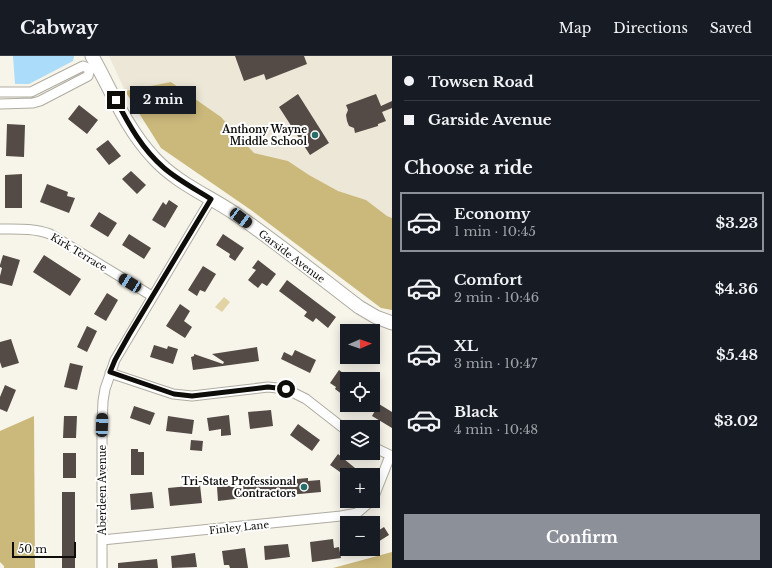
<!DOCTYPE html>
<html lang="en">
<head>
<meta charset="utf-8">
<style>
	body { margin:0; font-family:"Libre Baskerville",serif; background:#20242c; color:#f1f3f6; height:100vh; display:flex; flex-direction:column; font-size:15px; white-space:nowrap }
	* { box-sizing:border-box; margin:0 }
	p { font-size:13px; color:#9ea1a6 }
	.icon { flex:none; width:22px; height:22px; fill:none; stroke:currentColor; stroke-width:2; stroke-linecap:round; stroke-linejoin:round }
	.map { position:relative; flex:1; overflow:hidden }
	.details { display:flex; flex-direction:column; background:#171b24; width:380px }
	.details>* { flex:none }
	.top-card { display:grid; align-content:center; height:88px; padding:0 12px; background:#171b24 }
	.needle { width:26px; rotate:88deg }
	.tools { position:absolute; left:340px; top:268px; display:grid; gap:8px }
	.tools a { display:grid; place-items:center; width:40px; height:40px; border-radius:0px; background:#171b24; box-shadow:0 2px 10px #0003; font-size:20px }
	.scale { position:absolute; left:12px; bottom:10px; width:64px; box-sizing:border-box; padding-left:4px; border:2px solid #0e0d0a; border-top:0; font-size:11px; line-height:14px; white-space:nowrap; color:#0e0d0a; -webkit-text-stroke:3px #fff; paint-order:stroke }
	.end { position:absolute; width:18px; height:18px; margin:-9px; border:5px solid #0e0d0a; background:#fff; box-shadow:0 0 0 2px #fff }
	.from { border-radius:50% }
	.bubble { position:absolute; height:28px; border-radius:0px; background:#171b24; box-shadow:0 2px 10px #0003; font-size:13px; font-weight:800; line-height:28px; text-align:center }
	.car { position:absolute; width:12px; height:24px; margin:-12px -6px; border-radius:5px; box-shadow:0 0 3px 1px #0007; background:linear-gradient(#222 24%,#8ab4d8 0 40%,#222 0 76%,#8ab4d8 0 86%,#222 0) }
	.top-card b { display:flex; align-items:center; gap:14px; height:38px; font-size:15px }
	.top-card b+b { border-top:1px solid #363941 }
	.top-card i { width:10px; height:10px; background:#f1f3f6 }
	ul { padding:0; list-style:none }
	li { display:flex; align-items:center; gap:12px; height:60px; margin:0 8px 6px; padding:0 4px; border:2px solid transparent; border-radius:0px }
	li div { flex:1 }
	li b { display:block; font-size:15px }
	li em { font-style:normal; font-weight:800 }
	li.active { border-color:#8c9099 }
	li>.icon { width:36px; height:36px; stroke-width:1.5 }
	h2 { padding:0 12px; font-size:18px; line-height:48px }
	.action { display:flex; gap:8px; margin-top:auto; padding:8px 12px }
	.action a { flex:1; height:46px; border-radius:0px; background:#8c9099; color:#fff; font-size:16px; font-weight:800; line-height:46px; text-align:center }
	header { display:flex; align-items:center; gap:24px; box-sizing:border-box; height:56px; padding:0 20px; background:#171b24; border-bottom:1px solid #363941 }
	header strong { font-size:19px }
	nav { display:flex; gap:22px; margin-inline-start:auto; font-size:14px }
	main { display:flex; flex:1; min-height:0 }
	.map>svg:first-child { display:block }
</style>
</head>
<body>
<header>
<strong>Cabway</strong>
<nav><a>Map</a><a>Directions</a><a>Saved</a></nav>
</header>
<main>
<div class="map">
<svg width="392" height="512" viewBox="0 0 392 512">
	<rect width="100%" height="100%" fill="#f7f4ea"/>
	<path fill="#ece7d6" d="M 109,0 L 392,0 L 392,162 L 387,160 L 366,144 L 338,135 L 309,119 L 288,105 L 254,97 L 221,61 L 172,26 L 125,35 Z"/>
	<path fill="#e2d3a5" d="M 224,241 L 230,246 L 222,256 L 215,251 Z"/>
	<path fill="#cbb87b" d="M 171,26 L 221,61 L 254,97 L 288,105 L 309,119 L 338,135 L 366,144 L 387,160 L 392,162 L 392,254 L 381,252 L 251,154 L 161,92 L 125,35 Z
		M 34,360 L 35,512 L 4,512 L 4,510 L 0,506 L 0,375 Z
		M 392,496 L 392,512 L 333,512 Z"/>
	<path fill="#abdcfa" d="M 13,0 L 74,0 L 73,5 L 29,28 L 15,28 Z"/>
	<path fill="#544b47" d="M 235,0 L 304,0 L 307,8 L 266,24 L 264,18 L 244,25 Z
		M 298,38 L 329,87 L 310,99 L 279,51 Z
		M 376,38 L 381,50 L 392,45 L 392,52 L 382,56 L 386,65 L 378,68 L 378,70 L 355,77 L 354,72 L 349,70 L 347,65 L 346,59 L 348,54 L 346,49 Z
		M 79,49 L 98,64 L 87,78 L 68,63 Z
		M 7,68 L 25,69 L 24,101 L 6,100 Z
		M 108,84 L 121,100 L 109,109 L 96,93 Z
		M 131,115 L 146,129 L 137,138 L 122,123 Z
		M 22,118 L 22,152 L 5,152 L 5,119 Z
		M 47,128 L 68,136 L 67,140 L 75,142 L 69,157 L 40,146 Z
		M 169,144 L 178,150 L 165,172 L 152,164 L 163,146 L 166,149 Z
		M 99,156 L 117,167 L 108,181 L 90,170 Z
		M 129,178 L 151,192 L 144,203 L 122,189 Z
		M 223,178 L 244,192 L 235,205 L 229,201 L 230,198 L 216,189 Z
		M 3,199 L 20,204 L 12,230 L 0,227 L 0,220 L 2,212 L 0,211 L 0,209 Z
		M 44,199 L 81,223 L 70,240 L 33,216 Z
		M 258,204 L 276,218 L 267,230 L 262,227 L 258,232 L 248,224 L 256,214 L 252,212 Z
		M 203,210 L 216,218 L 205,236 L 200,234 L 197,240 L 188,234 Z
		M 287,224 L 336,261 L 328,272 L 316,262 L 313,266 L 304,260 L 307,256 L 279,235 Z
		M 107,237 L 118,244 L 106,265 L 94,258 Z
		M 180,248 L 190,255 L 184,265 L 192,271 L 185,282 L 166,270 Z
		M 87,270 L 97,275 L 87,296 L 77,291 Z
		M 11,283 L 19,307 L 2,312 L 0,306 L 0,286 Z
		M 154,289 L 167,293 L 168,290 L 178,293 L 173,308 L 150,301 Z
		M 257,291 L 259,305 L 193,314 L 191,301 L 194,300 L 194,298 L 223,308 L 224,306 L 212,298 Z
		M 295,294 L 316,304 L 310,317 L 281,303 L 284,296 L 292,300 Z
		M 70,307 L 83,310 L 77,334 L 64,331 Z
		M 339,314 L 347,320 L 347,342 L 335,333 L 336,331 L 330,327 Z
		M 5,329 L 16,334 L 7,356 L 0,353 L 0,341 Z
		M 379,348 L 392,356 L 392,372 L 372,360 Z
		M 134,350 L 155,357 L 150,369 L 130,362 Z
		M 271,354 L 273,370 L 250,373 L 248,356 Z
		M 229,359 L 231,379 L 221,380 L 221,373 L 209,375 L 207,362 Z
		M 64,360 L 77,360 L 76,382 L 63,382 Z
		M 168,360 L 194,364 L 192,378 L 166,375 Z
		M 298,368 L 320,384 L 312,395 L 290,379 Z
		M 191,384 L 203,385 L 202,395 L 190,394 Z
		M 131,393 L 138,393 L 138,396 L 144,396 L 144,419 L 131,419 Z
		M 63,397 L 76,397 L 76,422 L 63,422 Z
		M 338,398 L 355,412 L 350,419 L 347,419 L 347,421 L 330,409 Z
		M 308,422 L 308,425 L 320,424 L 321,436 L 288,439 L 287,437 L 218,445 L 217,431 L 278,425 L 278,427 L 297,425 L 297,423 Z
		M 200,429 L 202,447 L 170,450 L 168,432 Z
		M 62,436 L 75,436 L 75,512 L 62,512 Z
		M 152,436 L 154,452 L 131,454 L 130,438 Z
		M 384,471 L 389,479 L 373,489 L 373,478 Z
		M 333,483 L 334,492 L 339,491 L 341,502 L 312,506 L 310,486 Z
		M 288,488 L 290,501 L 265,504 L 264,490 Z
		M 245,492 L 248,512 L 230,512 L 229,509 L 224,509 L 222,495 Z
		M 195,497 L 197,511 L 172,512 L 171,500 Z
		M 157,503 L 158,512 L 118,512 L 118,507 Z"/>
	<g fill="none" stroke-linecap="round" stroke-linejoin="round">
		<g stroke="#afaca2" stroke-width="11">
			<path id="street" d="M 0,36 L 31,36 L 83,10 L 90,13
				M 0,48 L 33,47 L 40,45 L 88,20 L 90,13 L 97,10
				M 0,173 C 17,173 34,172 50,178 L 152,240
				M 110,317 L 173,338 L 192,340 L 268,331 L 286,333 L 306,343 L 347,375
				M 373,391 L 392,400
				M 373,443 L 390,400
				M 102,484 L 341,460 L 357,457 L 371,445
				M 102,512 L 102,369 L 103,345 L 105,333 L 115,304 L 211,143"/>
		</g>
		<g stroke="#afaca2" stroke-width="15">
			<path id="secondary" d="M 92,0 C 111,34 126,72 153,101 C 177,128 212,141 240,161 C 281,190 320,221 359,251 L 376,261 L 392,267"/>
		</g>
		<use href="#street" stroke="#fff" stroke-width="9"/>
		<use href="#secondary" stroke="#fff" stroke-width="13"/>
	</g>
	<g fill="none" stroke-linecap="round" stroke-linejoin="round">
		<path stroke="#0e0d0a" stroke-width="5" d="M 116,44 C 129,69 142,93 164,112 C 178,124 195,133 211,143 L 129,279 L 115,304 L 110,316 L 174,338 L 192,340 L 268,331 L 286,333"/>
	</g>
	<g fill="#266e67" stroke="#fff" stroke-width="1.5">
		<circle cx="315" cy="79" r="4"/>
		<circle cx="304" cy="431" r="4"/>
	</g>
	<g text-anchor="middle" stroke-width="4" stroke-linejoin="round" paint-order="stroke">
		<g font-size="10" font-weight="bold" fill="#0e0d0a" stroke="#fff" text-anchor="end">
			<text x="307" y="77">Anthony Wayne<tspan x="307" dy="12">Middle School</tspan></text>
			<text x="296" y="429">Tri-State Professional<tspan x="296" dy="12">Contractors</tspan></text>
		</g>
		<g font-size="10" fill="#0e0d0a" stroke="#fff">
			<text transform="translate(79 196) rotate(31)" y="4">Kirk Terrace</text>
			<text transform="translate(292 200) rotate(37)" y="4">Garside Avenue</text>
			<text transform="translate(102 434) rotate(-90)" y="4">Aberdeen Avenue</text>
			<text transform="translate(239 471) rotate(-6)" y="4">Finley Lane</text>
		</g>
	</g>
</svg>
<div class="tools">
<a><svg class="needle" viewBox="-14 -14 28 28"><path d="M0-13l5 13h-10z" fill="#e53935"/><path d="M0 13l5-13h-10z" fill="#9ea1a6"/></svg></a>
<a><svg class="icon" aria-label="locate" viewBox="0 0 24 24"><circle cx="12" cy="12" r="6"/><path d="M12 2v4M12 18v4M2 12h4M18 12h4"/></svg></a>
<a><svg class="icon" aria-label="layers" viewBox="0 0 24 24"><path d="M12 4l9 5-9 5-9-5zM3 14l9 5 9-5"/></svg></a>
<a>+</a>
<a>−</a>
</div>
<div class="scale">50 m</div>
<i class="end from" style="left:286px;top:333px"></i>
<i class="end" style="left:116px;top:44px"></i>
<div class="bubble" style="left:130px;top:30px;width:66px">2 min</div>
<i class="car" style="left:241px;top:162px;rotate:127deg"></i>
<i class="car" style="left:130px;top:227px;rotate:301deg"></i>
<i class="car" style="left:102px;top:369px;rotate:2deg"></i>
</div>
<section class="details">
<div class="top-card">
<b><i class="from"></i>Towsen Road</b>
<b><i></i>Garside Avenue</b>
</div>
<h2>Choose a ride</h2>
<ul>
<li class="active"><svg class="icon" aria-label="car" viewBox="0 0 24 24"><path d="M5 17H2v-5l4-1 3-4h7l3 4 3 1v5h-3M9 17h6M6 11h13"/><circle cx="7" cy="17" r="2"/><circle cx="17" cy="17" r="2"/></svg><div><b>Economy</b><p>1 min · 10:45</p></div><em>$3.23</em></li>
<li><svg class="icon" aria-label="car" viewBox="0 0 24 24"><path d="M5 17H2v-5l4-1 3-4h7l3 4 3 1v5h-3M9 17h6M6 11h13"/><circle cx="7" cy="17" r="2"/><circle cx="17" cy="17" r="2"/></svg><div><b>Comfort</b><p>2 min · 10:46</p></div><em>$4.36</em></li>
<li><svg class="icon" aria-label="car" viewBox="0 0 24 24"><path d="M5 17H2v-5l4-1 3-4h7l3 4 3 1v5h-3M9 17h6M6 11h13"/><circle cx="7" cy="17" r="2"/><circle cx="17" cy="17" r="2"/></svg><div><b>XL</b><p>3 min · 10:47</p></div><em>$5.48</em></li>
<li><svg class="icon" aria-label="car" viewBox="0 0 24 24"><path d="M5 17H2v-5l4-1 3-4h7l3 4 3 1v5h-3M9 17h6M6 11h13"/><circle cx="7" cy="17" r="2"/><circle cx="17" cy="17" r="2"/></svg><div><b>Black</b><p>4 min · 10:48</p></div><em>$3.02</em></li>
</ul>
<div class="action"><a>Confirm</a></div>
</section>
</main>
</body>
</html>
